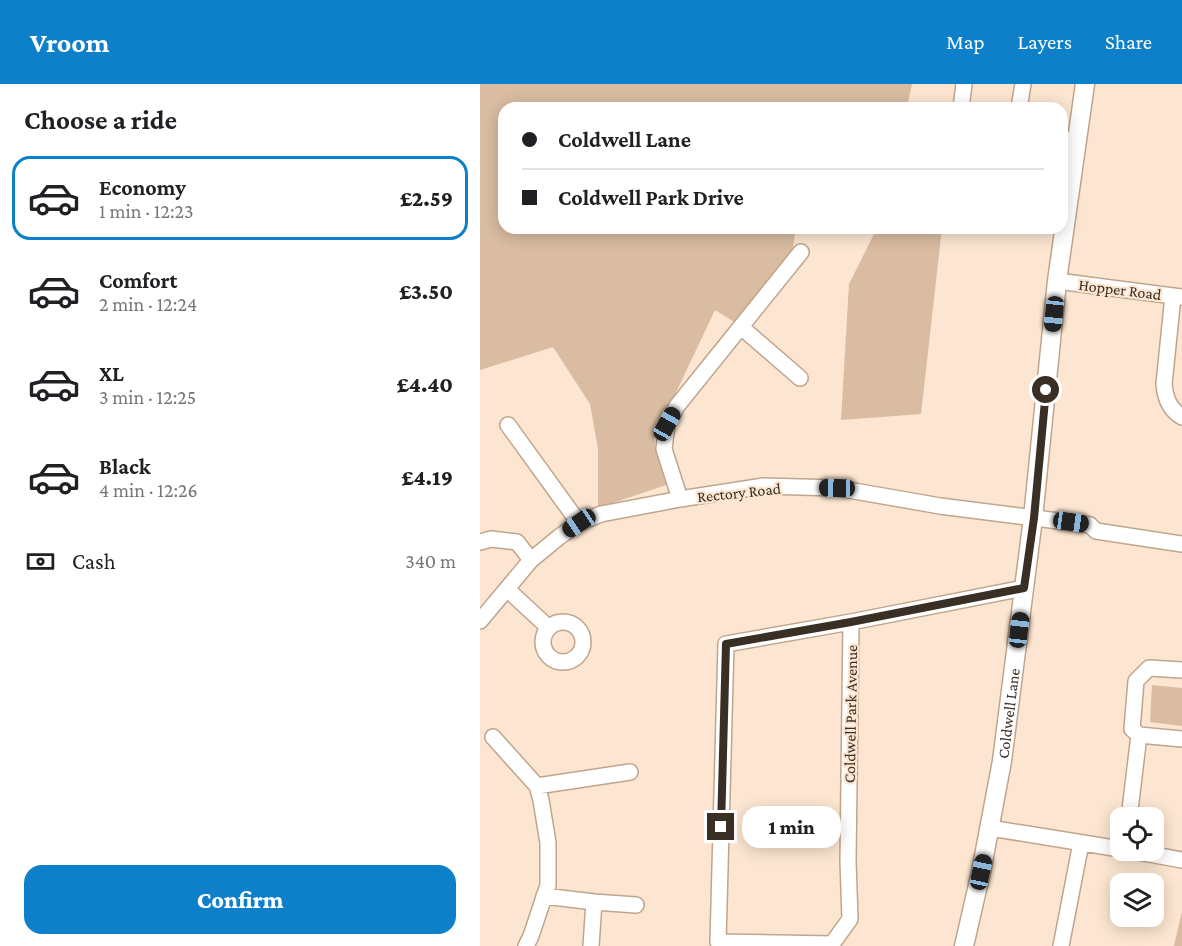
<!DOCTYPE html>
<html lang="en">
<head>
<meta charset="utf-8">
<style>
	body { margin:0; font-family:"Crimson Pro",serif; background:#f2f2f2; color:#202124; height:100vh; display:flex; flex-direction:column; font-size:22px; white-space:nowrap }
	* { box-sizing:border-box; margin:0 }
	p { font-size:20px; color:#757577 }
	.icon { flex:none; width:33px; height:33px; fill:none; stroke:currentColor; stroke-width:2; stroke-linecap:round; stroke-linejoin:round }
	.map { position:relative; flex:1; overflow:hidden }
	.drawer { display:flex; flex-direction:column; background:#fff; width:480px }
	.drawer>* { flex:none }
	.guide { position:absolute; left:18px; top:18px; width:570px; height:132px; border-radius:18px; box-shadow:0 3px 15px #0003; display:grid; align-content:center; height:132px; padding:0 24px; background:#fff }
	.tools { position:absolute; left:630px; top:723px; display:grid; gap:12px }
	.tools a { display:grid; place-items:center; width:54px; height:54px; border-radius:12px; background:#fff; box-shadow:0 3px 15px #0003; font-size:30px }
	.end { position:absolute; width:27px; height:27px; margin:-14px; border:8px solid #3a2f25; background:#fff; box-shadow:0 0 0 3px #fff }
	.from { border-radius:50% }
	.bubble { position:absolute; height:42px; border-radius:18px; background:#fff; box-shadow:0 3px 15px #0003; font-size:20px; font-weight:800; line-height:42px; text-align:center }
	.car { position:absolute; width:18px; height:36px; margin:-18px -9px; border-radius:8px; box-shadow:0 0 4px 2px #0007; background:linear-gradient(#222 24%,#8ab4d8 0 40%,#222 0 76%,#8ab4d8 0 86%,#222 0) }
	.guide b { display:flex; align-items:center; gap:21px; height:57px; font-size:22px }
	.guide b+b { border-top:2px solid #e0e0e0 }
	.guide i { width:15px; height:15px; background:#202124 }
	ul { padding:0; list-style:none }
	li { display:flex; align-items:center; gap:18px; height:84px; margin:0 12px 9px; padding:0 12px; border:3px solid transparent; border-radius:18px }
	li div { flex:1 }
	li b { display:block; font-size:22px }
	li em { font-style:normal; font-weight:800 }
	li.current { border-color:#0e7fc9 }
	li>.icon { width:54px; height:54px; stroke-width:1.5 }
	h2 { padding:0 24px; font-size:27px; line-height:72px }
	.pay { display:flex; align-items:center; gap:15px; height:66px; padding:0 24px; font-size:22px }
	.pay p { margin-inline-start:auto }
	.button { display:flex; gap:12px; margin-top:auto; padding:12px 24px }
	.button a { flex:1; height:69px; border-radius:18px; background:#0e7fc9; color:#fff; font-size:24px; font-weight:800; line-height:69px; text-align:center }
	header { display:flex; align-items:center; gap:36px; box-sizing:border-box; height:84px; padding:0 30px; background:#0e7fc9; color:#fff }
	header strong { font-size:28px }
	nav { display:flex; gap:33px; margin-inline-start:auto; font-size:21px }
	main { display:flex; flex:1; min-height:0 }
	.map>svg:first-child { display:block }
</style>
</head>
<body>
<header>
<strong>Vroom</strong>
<nav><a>Map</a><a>Layers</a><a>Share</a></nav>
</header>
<main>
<section class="drawer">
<h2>Choose a ride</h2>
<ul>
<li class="current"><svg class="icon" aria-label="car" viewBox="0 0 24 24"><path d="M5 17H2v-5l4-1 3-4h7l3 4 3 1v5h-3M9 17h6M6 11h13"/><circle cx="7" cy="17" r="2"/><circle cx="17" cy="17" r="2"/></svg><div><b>Economy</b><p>1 min · 12:23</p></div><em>£2.59</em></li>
<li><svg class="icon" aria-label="car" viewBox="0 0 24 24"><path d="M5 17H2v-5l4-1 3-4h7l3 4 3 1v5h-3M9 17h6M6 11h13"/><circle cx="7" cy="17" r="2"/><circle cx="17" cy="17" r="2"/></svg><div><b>Comfort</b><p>2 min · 12:24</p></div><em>£3.50</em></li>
<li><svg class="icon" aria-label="car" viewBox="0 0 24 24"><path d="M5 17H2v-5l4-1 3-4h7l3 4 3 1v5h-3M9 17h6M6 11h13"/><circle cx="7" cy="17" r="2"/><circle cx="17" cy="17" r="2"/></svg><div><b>XL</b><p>3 min · 12:25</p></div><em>£4.40</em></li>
<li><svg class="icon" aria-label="car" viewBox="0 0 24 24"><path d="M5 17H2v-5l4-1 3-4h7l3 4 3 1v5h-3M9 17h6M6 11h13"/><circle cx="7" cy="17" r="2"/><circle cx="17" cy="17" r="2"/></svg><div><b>Black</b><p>4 min · 12:26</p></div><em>£4.19</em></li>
</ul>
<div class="pay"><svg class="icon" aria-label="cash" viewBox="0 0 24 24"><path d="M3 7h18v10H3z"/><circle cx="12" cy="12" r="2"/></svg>Cash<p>340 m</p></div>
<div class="button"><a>Confirm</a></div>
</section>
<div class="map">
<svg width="702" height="862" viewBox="0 0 702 862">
	<rect width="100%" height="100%" fill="#fce6d1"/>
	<path fill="#d9bca1" d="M 0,0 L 432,0 L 427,24 L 24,24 L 24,144 L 316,144 L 312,169 L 254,238 L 235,226 L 174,355 L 186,401 L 118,424 L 118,365 L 110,320 L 73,263 L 0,286 Z
		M 397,144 L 462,144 L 441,330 L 361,336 L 369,200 Z
		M 672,601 L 702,604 L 702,642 L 670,638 Z
		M 702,827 L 702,862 L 694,862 Z"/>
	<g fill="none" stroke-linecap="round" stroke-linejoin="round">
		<g stroke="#c0a58c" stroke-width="18">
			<path id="minor" d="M 481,24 L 484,0
				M 539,24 L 543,0
				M 582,55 L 597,57
				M 577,197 L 702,213
				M 693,212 L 684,300 C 685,314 690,326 702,333
				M 261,243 L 320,294
				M 28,341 L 99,439
				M 200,415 L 184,365 L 187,340 L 197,322 L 321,168
				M 0,458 L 11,455 L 37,458 L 51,476
				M 27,505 L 69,544
				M 0,537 L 51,476 L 79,453 L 99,439 L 121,430 L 200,415 L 284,402 L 357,404 L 460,422 L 610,441 L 616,447 L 702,460
				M 371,538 L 368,777 L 370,835 L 352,860 L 238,858 L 246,560 L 371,538 L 544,504
				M63 558a20 20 0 1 1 40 0a20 20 0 1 1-40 0Z
				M 702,586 L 669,584 L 656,597 L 652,645 L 659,651 L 702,655
				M 13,653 L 57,702 L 61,716 L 68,759 L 68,801 L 51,852 L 46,862
				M 57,702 L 150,688
				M 649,734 L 659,651
				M 510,744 L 640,765
				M 647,766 L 702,776
				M 64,812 L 114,818 L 111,862
				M 114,818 L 156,821
				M 581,862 L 601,759"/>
		</g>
		<g stroke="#c0a58c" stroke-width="21">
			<g id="tertiary">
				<path id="s1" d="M 484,862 L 501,788 L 522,677 L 553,434 L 577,197 L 605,0"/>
			</g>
		</g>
		<use href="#minor" stroke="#fff" stroke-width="15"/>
		<use href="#tertiary" stroke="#fff" stroke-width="18"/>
	</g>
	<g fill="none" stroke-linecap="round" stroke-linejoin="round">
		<path stroke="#3a2f25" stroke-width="8" d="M 241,743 L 246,560 L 371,538 L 544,504 L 554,434 L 566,306"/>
	</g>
	<g text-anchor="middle" stroke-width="4.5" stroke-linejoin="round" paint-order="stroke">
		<g font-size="16" fill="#3a2f25" stroke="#fce6d1">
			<text transform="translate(640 205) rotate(7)" y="6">Hopper Road</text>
			<text transform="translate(259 408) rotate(-6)" y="6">Rectory Road</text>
			<text dy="6" stroke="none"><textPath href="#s1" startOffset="237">Coldwell Lane</textPath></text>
			<text transform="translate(370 630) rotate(-89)" y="6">Coldwell Park Avenue</text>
		</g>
	</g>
</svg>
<div class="tools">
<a><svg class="icon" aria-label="locate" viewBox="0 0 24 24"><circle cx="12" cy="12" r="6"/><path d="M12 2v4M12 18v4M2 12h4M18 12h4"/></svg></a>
<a><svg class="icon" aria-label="layers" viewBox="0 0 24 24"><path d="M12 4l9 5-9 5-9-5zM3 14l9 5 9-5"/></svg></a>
</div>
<i class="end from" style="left:566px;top:306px"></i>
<i class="end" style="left:241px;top:743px"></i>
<div class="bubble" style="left:262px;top:722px;width:99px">1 min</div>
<i class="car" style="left:574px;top:230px;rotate:186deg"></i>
<i class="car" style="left:187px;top:340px;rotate:29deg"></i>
<i class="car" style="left:357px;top:404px;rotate:271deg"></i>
<i class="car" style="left:591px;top:438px;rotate:98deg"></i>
<i class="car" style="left:99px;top:439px;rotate:236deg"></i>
<i class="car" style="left:539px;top:546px;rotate:7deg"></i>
<i class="car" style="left:501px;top:788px;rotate:12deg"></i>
<div class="guide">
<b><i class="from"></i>Coldwell Lane</b>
<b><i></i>Coldwell Park Drive</b>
</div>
</div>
</main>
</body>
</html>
